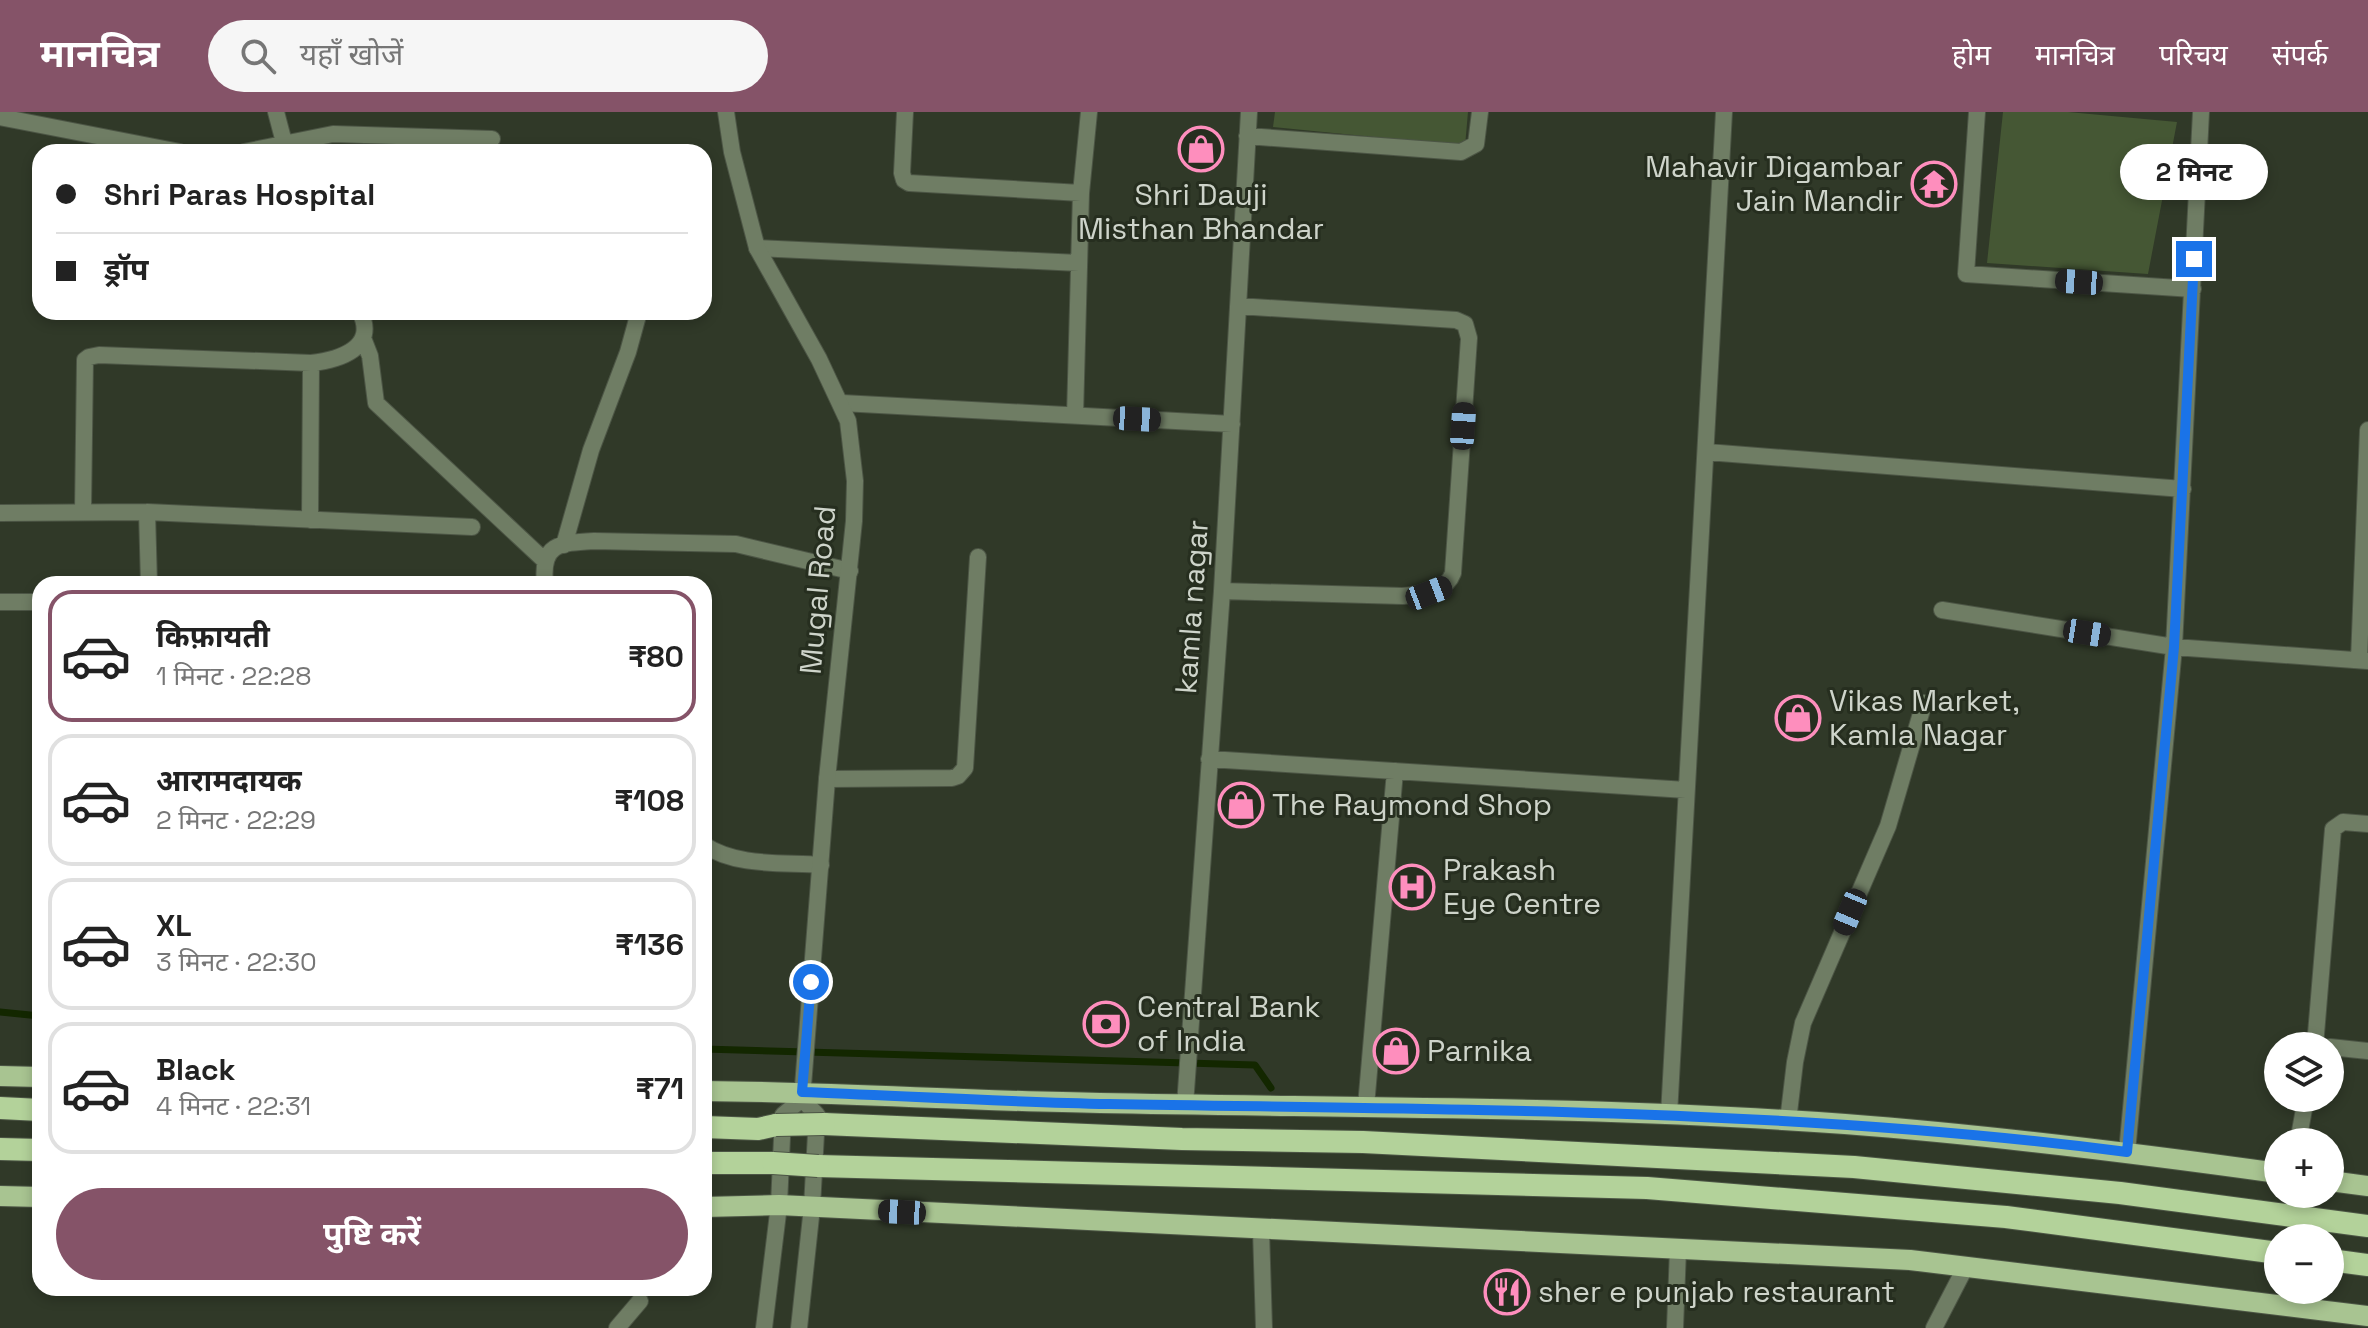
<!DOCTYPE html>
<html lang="hi">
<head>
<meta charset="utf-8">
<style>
	body { margin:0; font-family:"Space Grotesk","Noto Sans Devanagari",sans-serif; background:#f6f6f6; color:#222; height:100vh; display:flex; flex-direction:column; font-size:30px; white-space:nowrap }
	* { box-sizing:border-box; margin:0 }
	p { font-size:26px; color:#767676 }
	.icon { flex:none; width:44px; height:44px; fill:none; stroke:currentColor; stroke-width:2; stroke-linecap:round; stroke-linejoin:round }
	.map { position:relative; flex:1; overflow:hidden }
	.drawer { position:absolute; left:32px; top:464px; width:680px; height:720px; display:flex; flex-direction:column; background:#fff; border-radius:24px; box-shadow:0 4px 12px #0003 }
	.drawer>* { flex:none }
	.hud { position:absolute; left:32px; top:32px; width:680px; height:176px; border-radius:24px; box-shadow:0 4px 12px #0003; display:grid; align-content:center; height:176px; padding:0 24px; background:#fff }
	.buttons { position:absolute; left:2264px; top:920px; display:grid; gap:16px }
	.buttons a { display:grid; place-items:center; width:80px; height:80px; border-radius:50%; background:#fff; box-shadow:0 4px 12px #0003; font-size:40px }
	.end { position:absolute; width:36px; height:36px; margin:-18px; border:10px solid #1a73e8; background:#fff; box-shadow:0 0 0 4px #fff }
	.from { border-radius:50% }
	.bubble { position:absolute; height:56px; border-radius:28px; background:#fff; box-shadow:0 4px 12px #0003; font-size:26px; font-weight:700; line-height:56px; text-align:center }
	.car { position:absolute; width:24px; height:48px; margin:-24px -12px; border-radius:10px; box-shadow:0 0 6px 2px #0007; background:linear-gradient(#222 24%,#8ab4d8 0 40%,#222 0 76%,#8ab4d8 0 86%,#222 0) }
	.hud b { display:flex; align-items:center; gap:28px; height:76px; font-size:30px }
	.hud b+b { border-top:2px solid #e0e0e0 }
	.hud i { width:20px; height:20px; background:#222 }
	ul { padding:14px 0 0; list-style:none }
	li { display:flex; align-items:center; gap:24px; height:132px; margin:0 16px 12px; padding:0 8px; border:4px solid #e0e0e0; border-radius:24px }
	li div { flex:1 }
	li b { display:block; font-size:30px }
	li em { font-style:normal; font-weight:700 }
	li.current { border-color:#855368 }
	li>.icon { width:72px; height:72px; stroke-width:1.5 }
	.action { display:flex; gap:16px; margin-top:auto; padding:16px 24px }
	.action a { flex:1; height:92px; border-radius:48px; background:#855368; color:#fff; font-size:32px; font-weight:700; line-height:92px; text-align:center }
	header { display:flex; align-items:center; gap:48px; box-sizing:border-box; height:112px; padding:0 40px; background:#855368; color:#fff }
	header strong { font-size:38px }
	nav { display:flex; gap:44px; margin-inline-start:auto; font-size:28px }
	.search { width:560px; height:72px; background:#f6f6f6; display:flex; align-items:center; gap:20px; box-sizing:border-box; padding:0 28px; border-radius:44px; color:#767676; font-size:30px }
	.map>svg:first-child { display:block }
</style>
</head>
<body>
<header>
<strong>मानचित्र</strong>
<div class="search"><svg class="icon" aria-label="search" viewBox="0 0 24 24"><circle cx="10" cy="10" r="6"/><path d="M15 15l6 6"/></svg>यहाँ खोजें</div>
<nav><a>होम</a><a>मानचित्र</a><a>परिचय</a><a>संपर्क</a></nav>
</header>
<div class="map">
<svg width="2368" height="1216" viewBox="0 0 2368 1216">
	<rect width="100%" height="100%" fill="#303928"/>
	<path fill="#455734" d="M 1275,0 L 1468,0 L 1465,34 L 1273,15 Z
		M 2003,0 L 2068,0 L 2177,10 L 2148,162 L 1987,151 Z"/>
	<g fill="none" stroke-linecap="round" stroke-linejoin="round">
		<path stroke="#132700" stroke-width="7" d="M 0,900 L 40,904
			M 704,937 L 1255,953 L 1271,976"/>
		<g stroke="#4c5545" stroke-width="18">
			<path id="minor" d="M 276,0 L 286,38
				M 905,0 L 902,61 L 904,68 L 909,71 L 1081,81
				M 1977,0 L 1966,162 L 2193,177
				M 0,5 L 180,40
				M 1247,24 L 1461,40 L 1476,32 L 1480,0
				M 244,40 L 333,22 L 492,27
				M 757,136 L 1079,151
				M 363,226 L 370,244 L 376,291 L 544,448
				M 842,291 L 1232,312
				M 1075,304 L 1081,81 L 1089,0
				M 1707,340 L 2183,377
				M 83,400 L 85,248 L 89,245 L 99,243 L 311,251 C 339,248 378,236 360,200
				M 0,401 L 147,400
				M 310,408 L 311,251
				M 564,433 L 591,338 L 628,240 L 639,200
				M 149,472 L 147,400 L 472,415
				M 545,472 C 541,432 558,431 594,429 L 736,432 L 850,459
				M 1222,479 L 1403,484 C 1423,481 1445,482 1453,461 L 1469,226 L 1465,212 L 1456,208 L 1238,194
				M 0,490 L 40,490
				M 1942,498 L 2174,535 L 2368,549
				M 2359,548 L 2368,318
				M 1209,647 L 1686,678
				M 827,667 L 952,666 L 958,664 L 965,656 L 978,445
				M 704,733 C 737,755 783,750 821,753
				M 2315,934 L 2333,717 L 2343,710 L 2368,712
				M 2330,935 L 2368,939
				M 1185,993 L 1222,479 L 1249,0
				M 1366,994 L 1395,659
				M 1669,1003 L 1724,0
				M 1788,1009 L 1795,950 L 1803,911 L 1888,714 L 1924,591
				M 2298,1030 L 2306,986
				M 2127,1040 L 2174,535 L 2201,0
				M 1261,1118 L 1264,1216
				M 617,1216 L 640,1189
				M 1675,1216 L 1678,1137
				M 1934,1216 L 1966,1154"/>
		</g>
		<g stroke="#4c5545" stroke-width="18">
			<path id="tertiary" d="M 726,0 L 732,40 L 757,136 L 819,247 L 848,309 L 855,369 L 854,409 L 827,667 L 802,987
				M 764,1216 L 779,1093 L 783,1003 L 802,987
				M 799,1216 L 812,1095 L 817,1003 L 802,987"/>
		</g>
		<g stroke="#4c5545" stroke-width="22">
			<path id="primary" d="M 0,964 L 40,965
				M 704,979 C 836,980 968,989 1100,991 C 1348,996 1597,994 1845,1012 C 1990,1023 2134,1041 2278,1061
				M 2330,1069 L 2368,1074
				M 0,1084 L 40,1085
				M 704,1095 L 779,1093 L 1910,1148 L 2368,1204"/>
		</g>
		<g stroke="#4c5545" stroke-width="24">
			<path id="trunk" d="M 0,996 L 40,998
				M 824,1012 L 1182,1027 L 1363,1030 L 1854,1055 L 2120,1081 L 2368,1114
				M 704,1015 L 758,1017 L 776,1013
				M 0,1037 L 40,1038
				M 704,1051 L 773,1051
				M 818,1054 L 1647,1076 L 2006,1105 L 2278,1141
				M 2330,1148 L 2368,1153"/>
		</g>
		<use href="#minor" stroke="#6f7d64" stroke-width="16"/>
		<use href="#tertiary" stroke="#6f7d64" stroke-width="16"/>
		<use href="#primary" stroke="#a8c491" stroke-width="20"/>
		<use href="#trunk" stroke="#b3d29a" stroke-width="22"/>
		<g stroke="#4c5545" stroke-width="24" stroke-linecap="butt">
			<path id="trunk-bridge" d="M 776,1013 L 824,1012
				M 773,1051 L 818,1054"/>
		</g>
		<use href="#trunk-bridge" stroke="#b3d29a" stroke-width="22"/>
	</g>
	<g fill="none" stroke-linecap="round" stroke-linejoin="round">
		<path stroke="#1a73e8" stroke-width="10" d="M 811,870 L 802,980 C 905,984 1007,990 1109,992 C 1449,998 1790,996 2127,1040 L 2174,535 L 2194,147"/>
	</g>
	<defs>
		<g id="shop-ring" transform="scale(2.3)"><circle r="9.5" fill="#262e1f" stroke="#fe8ebd" stroke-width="1.5"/><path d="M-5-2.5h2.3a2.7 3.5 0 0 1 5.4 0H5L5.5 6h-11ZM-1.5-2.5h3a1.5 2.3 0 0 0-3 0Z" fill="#fe8ebd"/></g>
		<g id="temple-ring" transform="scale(2.3)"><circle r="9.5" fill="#262e1f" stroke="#fe8ebd" stroke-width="1.5"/><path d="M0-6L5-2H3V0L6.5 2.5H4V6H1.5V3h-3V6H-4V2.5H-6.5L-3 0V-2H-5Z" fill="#fe8ebd"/></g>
		<g id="hospital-ring" transform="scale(2.3)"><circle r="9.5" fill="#262e1f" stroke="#fe8ebd" stroke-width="1.5"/><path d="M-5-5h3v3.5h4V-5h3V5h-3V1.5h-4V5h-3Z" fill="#fe8ebd"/></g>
		<g id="bank-ring" transform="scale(2.3)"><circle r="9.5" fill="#262e1f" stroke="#fe8ebd" stroke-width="1.5"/><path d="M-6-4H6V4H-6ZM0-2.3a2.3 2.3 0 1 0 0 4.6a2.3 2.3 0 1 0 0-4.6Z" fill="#fe8ebd"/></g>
		<g id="restaurant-ring" transform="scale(2.3)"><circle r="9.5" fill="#262e1f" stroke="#fe8ebd" stroke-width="1.5"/><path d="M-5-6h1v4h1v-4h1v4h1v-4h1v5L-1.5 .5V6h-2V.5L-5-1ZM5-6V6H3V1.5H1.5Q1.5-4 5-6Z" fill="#fe8ebd"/></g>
	</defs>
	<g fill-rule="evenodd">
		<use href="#shop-ring" x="1201" y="37"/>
		<use href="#temple-ring" x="1934" y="72"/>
		<use href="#shop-ring" x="1798" y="606"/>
		<use href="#shop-ring" x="1241" y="693"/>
		<use href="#hospital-ring" x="1412" y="775"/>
		<use href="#bank-ring" x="1106" y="912"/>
		<use href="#shop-ring" x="1396" y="939"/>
		<use href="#restaurant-ring" x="1507" y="1180"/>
	</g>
	<g text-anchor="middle" stroke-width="6" stroke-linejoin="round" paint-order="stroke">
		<g font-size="30" fill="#ced4ca" stroke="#262e1f" text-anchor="start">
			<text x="1903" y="65" text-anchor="end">Mahavir Digambar<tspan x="1903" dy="34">Jain Mandir</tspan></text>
			<text x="1201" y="93" text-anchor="middle">Shri Dauji<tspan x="1201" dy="34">Misthan Bhandar</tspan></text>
			<text x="1829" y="599">Vikas Market,<tspan x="1829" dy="34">Kamla Nagar</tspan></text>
			<text x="1272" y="703">The Raymond Shop</text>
			<text x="1443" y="768">Prakash<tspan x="1443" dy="34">Eye Centre</tspan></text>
			<text x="1137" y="905">Central Bank<tspan x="1137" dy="34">of India</tspan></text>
			<text x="1427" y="949">Parnika</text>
			<text x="1538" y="1190">sher e punjab restaurant</text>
		</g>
		<g font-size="30" fill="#ced4ca" stroke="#262e1f">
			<text transform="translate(818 478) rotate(-85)" y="10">Mugal Road</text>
			<text transform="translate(1192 495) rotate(-86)" y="10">kamla nagar</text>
		</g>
	</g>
</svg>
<div class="buttons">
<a><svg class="icon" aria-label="layers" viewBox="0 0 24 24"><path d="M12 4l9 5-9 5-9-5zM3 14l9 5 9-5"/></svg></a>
<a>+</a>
<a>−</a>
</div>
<i class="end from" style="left:811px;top:870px"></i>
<i class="end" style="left:2194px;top:147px"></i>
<div class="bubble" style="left:2120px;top:32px;width:148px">2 मिनट</div>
<i class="car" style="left:2079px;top:170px;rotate:274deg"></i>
<i class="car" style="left:1137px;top:307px;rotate:93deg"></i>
<i class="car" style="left:1463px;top:314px;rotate:4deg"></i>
<i class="car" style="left:1429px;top:481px;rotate:69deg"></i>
<i class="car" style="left:2087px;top:521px;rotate:99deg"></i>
<i class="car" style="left:1850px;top:800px;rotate:203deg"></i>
<i class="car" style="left:902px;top:1100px;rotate:273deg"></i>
<div class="hud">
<b><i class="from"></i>Shri Paras Hospital</b>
<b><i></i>ड्रॉप</b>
</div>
<section class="drawer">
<ul>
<li class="current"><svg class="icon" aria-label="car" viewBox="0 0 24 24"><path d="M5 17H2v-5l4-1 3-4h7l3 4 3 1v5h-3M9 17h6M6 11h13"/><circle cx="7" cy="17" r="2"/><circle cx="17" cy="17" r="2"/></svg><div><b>किफ़ायती</b><p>1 मिनट · 22:28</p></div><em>₹80</em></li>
<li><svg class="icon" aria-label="car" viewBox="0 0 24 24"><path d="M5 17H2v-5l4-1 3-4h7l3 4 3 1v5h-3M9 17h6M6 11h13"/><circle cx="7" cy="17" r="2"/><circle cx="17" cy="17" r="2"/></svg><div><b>आरामदायक</b><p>2 मिनट · 22:29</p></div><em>₹108</em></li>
<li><svg class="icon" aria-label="car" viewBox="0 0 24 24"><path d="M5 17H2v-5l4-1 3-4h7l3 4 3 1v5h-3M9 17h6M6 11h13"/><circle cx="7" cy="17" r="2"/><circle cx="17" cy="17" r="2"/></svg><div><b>XL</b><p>3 मिनट · 22:30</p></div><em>₹136</em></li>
<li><svg class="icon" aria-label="car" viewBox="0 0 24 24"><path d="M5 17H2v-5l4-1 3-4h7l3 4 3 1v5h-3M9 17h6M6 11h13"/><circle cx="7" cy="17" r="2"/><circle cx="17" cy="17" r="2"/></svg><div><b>Black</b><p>4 मिनट · 22:31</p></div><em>₹71</em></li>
</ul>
<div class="action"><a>पुष्टि करें</a></div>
</section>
</div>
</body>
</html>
